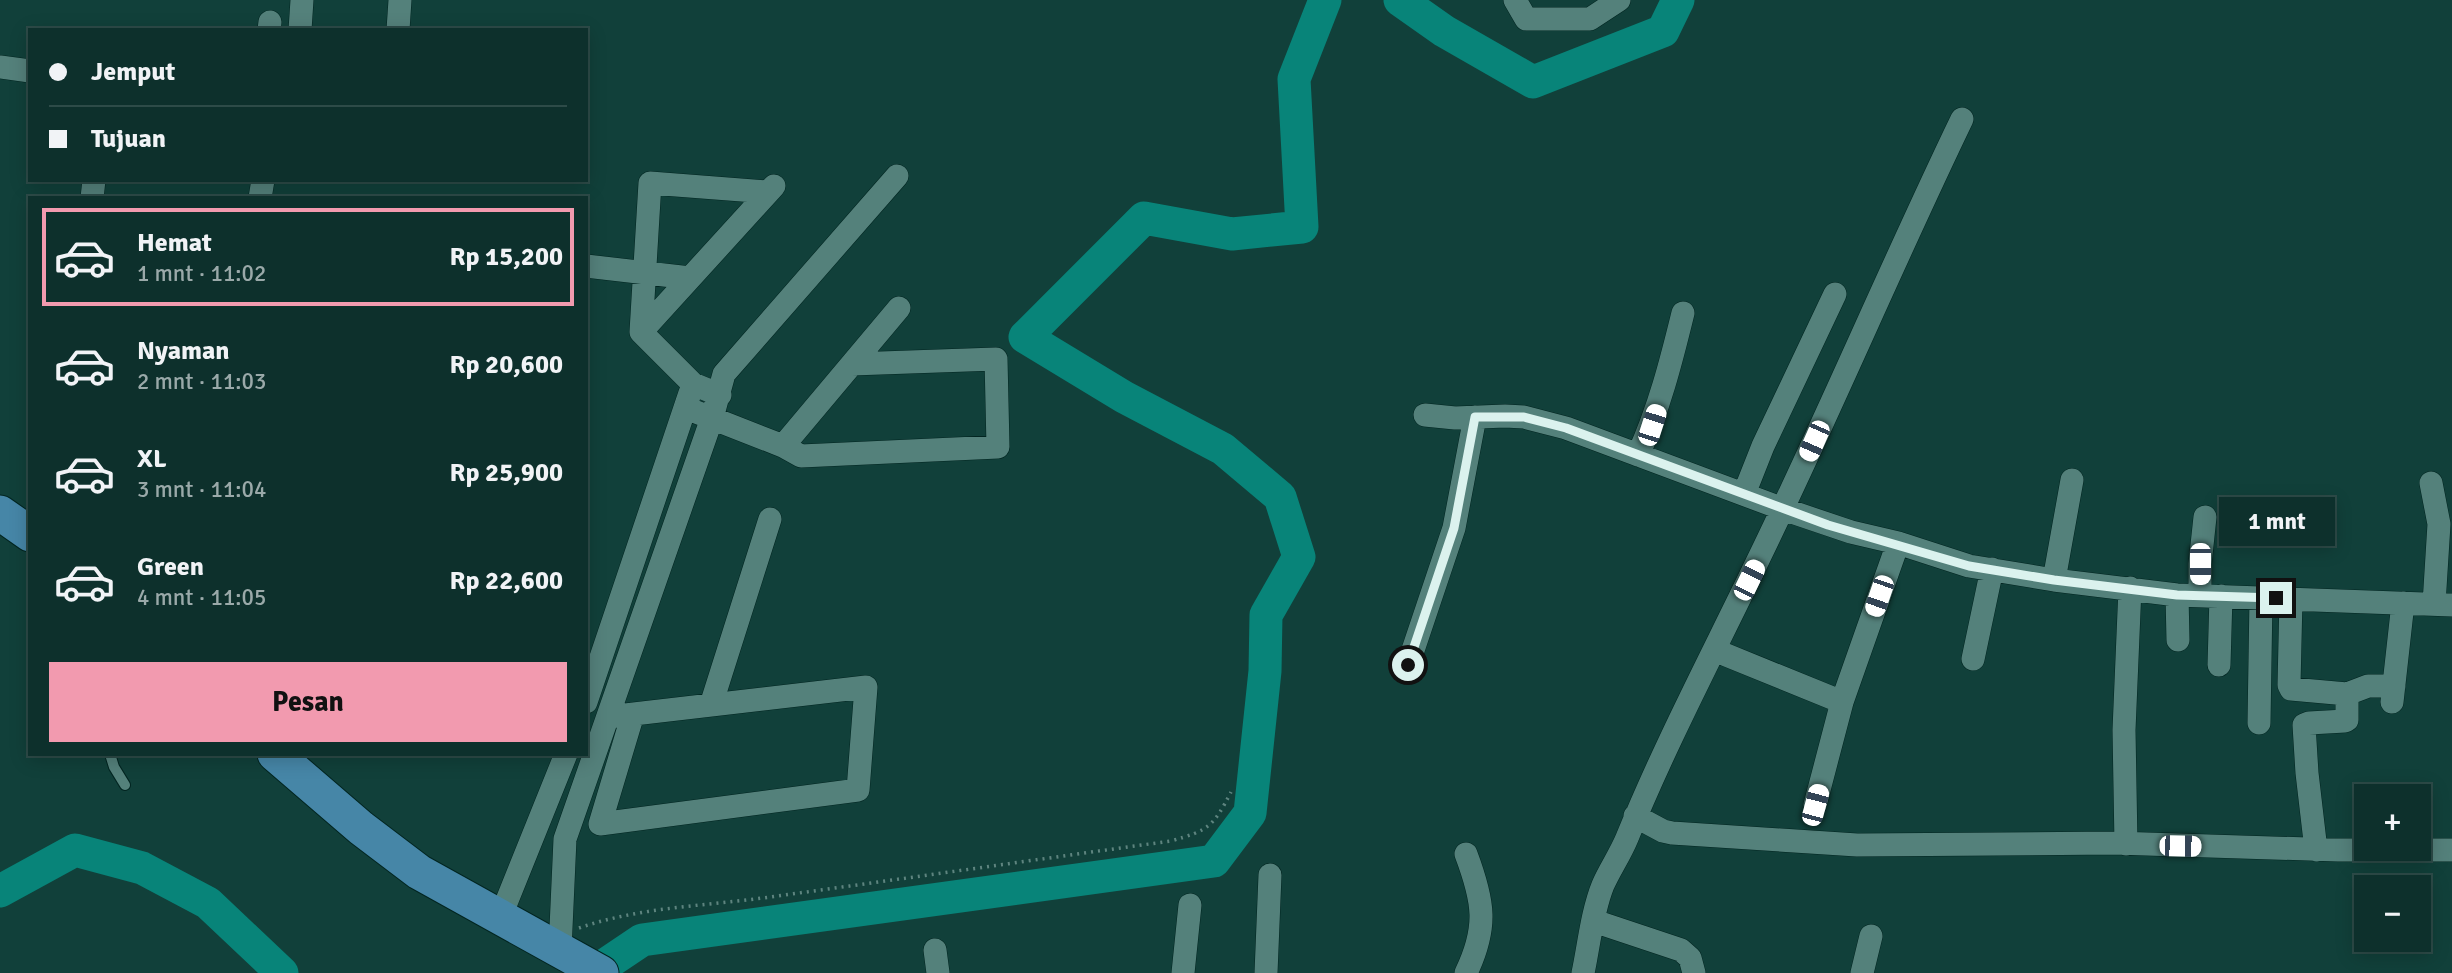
<!DOCTYPE html>
<html lang="id">
<head>
<meta charset="utf-8">
<style>
	body { margin:0; font-family:Signika,sans-serif; background:#1b3c38; color:#f1f3f6; height:100vh; display:flex; flex-direction:column; font-size:26px; white-space:nowrap }
	* { box-sizing:border-box; margin:0 }
	p { font-size:23px; color:#9aa9a9 }
	.icon { flex:none; width:38px; height:38px; fill:none; stroke:currentColor; stroke-width:2; stroke-linecap:round; stroke-linejoin:round }
	.map { position:relative; flex:1; overflow:hidden }
	.details { position:absolute; left:28px; top:196px; width:560px; height:560px; display:flex; flex-direction:column; background:#0d302c; border-radius:0px; box-shadow:0 4px 18px #0003,0 0 0 2px #2d4b48 }
	.details>* { flex:none }
	.top-card { position:absolute; left:28px; top:28px; width:560px; height:154px; border-radius:0px; box-shadow:0 4px 18px #0003,0 0 0 2px #2d4b48; display:grid; align-content:center; height:154px; padding:0 21px; background:#0d302c }
	.controls { position:absolute; left:2354px; top:784px; display:grid; gap:14px }
	.controls a { display:grid; place-items:center; width:77px; height:77px; border-radius:0px; background:#0d302c; box-shadow:0 4px 18px #0003,0 0 0 2px #2d4b48; font-size:35px }
	.end { position:absolute; width:32px; height:32px; margin:-16px; border:9px solid #dbf2ee; background:#111; box-shadow:0 0 0 4px #111 }
	.from { border-radius:50% }
	.bubble { position:absolute; height:49px; border-radius:0px; background:#0d302c; box-shadow:0 4px 18px #0003,0 0 0 2px #2d4b48; font-size:23px; font-weight:700; line-height:49px; text-align:center }
	.car { position:absolute; width:21px; height:42px; margin:-21px -10px; border-radius:9px; box-shadow:0 0 5px 2px #0007; background:linear-gradient(#fff 24%,#345 0 40%,#fff 0 76%,#345 0 86%,#fff 0) }
	.top-card b { display:flex; align-items:center; gap:24px; height:66px; font-size:26px }
	.top-card b+b { border-top:2px solid #2d4b48 }
	.top-card i { width:18px; height:18px; background:#f1f3f6 }
	ul { padding:12px 0 0; list-style:none }
	li { display:flex; align-items:center; gap:21px; height:98px; margin:0 14px 10px; padding:0 7px; border:4px solid transparent; border-radius:0px }
	li div { flex:1 }
	li b { display:block; font-size:26px }
	li em { font-style:normal; font-weight:700 }
	li.current { border-color:#f29aaf }
	li>.icon { width:63px; height:63px; stroke-width:1.5 }
	.cta { display:flex; gap:14px; margin-top:auto; padding:14px 21px }
	.cta a { flex:1; height:80px; border-radius:0px; background:#f29aaf; color:#111; font-size:28px; font-weight:700; line-height:80px; text-align:center }
	.map>svg:first-child { display:block }
</style>
</head>
<body>
<div class="map">
<svg width="2452" height="973" viewBox="0 0 2452 973">
	<rect width="100%" height="100%" fill="#11403a"/>
	<g fill="none" stroke-linecap="round" stroke-linejoin="round">
		<path stroke="#088479" stroke-width="33" d="M 1400,0 L 1444,31 L 1533,82 L 1663,31 L 1678,0
			M 0,891 L 75,850 L 142,868 L 208,903 L 282,973
			M 593,973 L 642,940 L 1214,861 L 1250,813 L 1265,671 L 1266,615 L 1299,557 L 1280,497 L 1223,449 L 1124,397 L 1025,337 L 1144,218 L 1232,234 L 1302,227 L 1294,79 L 1325,0"/>
		<g stroke="#022521" stroke-width="12">
			<path id="lane" d="M 110,754 L 114,767 L 125,785"/>
		</g>
		<g stroke="#022521" stroke-width="24">
			<path id="street" d="M 1515,0 L 1526,19 L 1590,19 L 1619,0
				M 269,30 L 270,22
				M 300,30 L 302,0
				M 398,30 L 400,0
				M 0,67 L 30,71
				M 92,198 L 94,180
				M 260,198 L 263,180
				M 586,266 L 690,278
				M 641,332 L 774,186
				M 720,395 L 693,384 L 641,332 L 650,183 L 768,192
				M 686,408 L 783,446 L 801,456 L 998,447 L 996,359 L 852,364
				M 1425,415 L 1455,418 L 1505,416 L 1524,417 L 1566,428 L 1783,509 L 1851,532 L 1898,543 L 1969,566 L 2054,580 L 2177,595 L 2452,605
				M 783,446 L 899,308
				M 1638,455 C 1659,409 1671,362 1683,313
				M 2431,483 L 2439,524 L 2434,604
				M 1744,494 L 1763,446 L 1835,294
				M 2054,580 L 2072,480
				M 2177,595 L 2178,640
				M 2200,595 L 2200,564 L 2205,517
				M 2291,599 L 2289,685 L 2291,689 L 2347,694 L 2368,686 L 2394,686
				M 1714,650 L 1842,702
				M 1973,659 L 1992,569
				M 1408,665 L 1454,528 L 1475,417
				M 2219,665 L 2221,596
				M 586,702 L 690,393
				M 2392,702 L 2403,603
				M 711,705 L 770,519
				M 608,717 C 694,707 780,697 866,687 L 858,790 L 600,824 L 633,714
				M 2259,723 L 2261,598
				M 1815,805 L 1842,702 L 1898,543
				M 1635,816 L 1663,831 L 1672,833 L 1857,845 L 2115,843 L 2338,850 L 2452,850
				M 2126,844 L 2124,730 L 2130,588
				M 2316,850 L 2307,773 L 2304,725 L 2309,723 L 2345,721 L 2347,720 L 2347,694
				M 500,918 L 566,754
				M 1594,921 L 1681,950 L 1690,958 L 1694,973
				M 560,950 L 565,839 L 712,418 L 724,374 L 897,176
				M 935,950 L 938,973
				M 1183,973 L 1190,905
				M 1266,973 L 1270,875
				M 1466,973 C 1488,927 1484,902 1466,854
				M 1583,973 C 1589,945 1592,912 1603,885 C 1610,869 1620,855 1627,838 C 1666,742 1715,650 1760,556 C 1830,412 1892,264 1962,119
				M 1862,973 L 1871,936"/>
		</g>
		<g stroke="#022521" stroke-width="37">
			<path id="primary" d="M 0,513 L 30,534
				M 275,754 L 361,828 L 419,872 L 601,973"/>
		</g>
		<path stroke="#5e847f" stroke-width="3.5" stroke-dasharray="2 5" stroke-linecap="butt" d="M 579,928 C 643,906 710,906 777,896 C 909,878 1040,859 1171,841 C 1209,830 1213,827 1231,792"/>
		<use href="#lane" stroke="#54817b" stroke-width="10"/>
		<use href="#street" stroke="#54817b" stroke-width="23"/>
		<use href="#primary" stroke="#4686a7" stroke-width="35"/>
	</g>
	<g fill="none" stroke-linecap="round" stroke-linejoin="round">
		<path stroke="#dbf2ee" stroke-width="9" d="M 1408,665 L 1454,528 L 1475,417 L 1524,417 L 1566,428 L 1828,525 L 1969,566 L 2054,580 L 2177,595 L 2276,598"/>
	</g>
</svg>
<div class="controls">
<a>+</a>
<a>−</a>
</div>
<i class="end from" style="left:1408px;top:665px"></i>
<i class="end" style="left:2276px;top:598px"></i>
<div class="bubble" style="left:2219px;top:497px;width:116px">1 mnt</div>
<i class="car" style="left:1652px;top:425px;rotate:18deg"></i>
<i class="car" style="left:1814px;top:441px;rotate:204deg"></i>
<i class="car" style="left:2200px;top:564px;rotate:180deg"></i>
<i class="car" style="left:1749px;top:580px;rotate:26deg"></i>
<i class="car" style="left:1879px;top:596px;rotate:199deg"></i>
<i class="car" style="left:1815px;top:805px;rotate:15deg"></i>
<i class="car" style="left:2180px;top:846px;rotate:91deg"></i>
<div class="top-card">
<b><i class="from"></i>Jemput</b>
<b><i></i>Tujuan</b>
</div>
<section class="details">
<ul>
<li class="current"><svg class="icon" aria-label="car" viewBox="0 0 24 24"><path d="M5 17H2v-5l4-1 3-4h7l3 4 3 1v5h-3M9 17h6M6 11h13"/><circle cx="7" cy="17" r="2"/><circle cx="17" cy="17" r="2"/></svg><div><b>Hemat</b><p>1 mnt · 11:02</p></div><em>Rp 15,200</em></li>
<li><svg class="icon" aria-label="car" viewBox="0 0 24 24"><path d="M5 17H2v-5l4-1 3-4h7l3 4 3 1v5h-3M9 17h6M6 11h13"/><circle cx="7" cy="17" r="2"/><circle cx="17" cy="17" r="2"/></svg><div><b>Nyaman</b><p>2 mnt · 11:03</p></div><em>Rp 20,600</em></li>
<li><svg class="icon" aria-label="car" viewBox="0 0 24 24"><path d="M5 17H2v-5l4-1 3-4h7l3 4 3 1v5h-3M9 17h6M6 11h13"/><circle cx="7" cy="17" r="2"/><circle cx="17" cy="17" r="2"/></svg><div><b>XL</b><p>3 mnt · 11:04</p></div><em>Rp 25,900</em></li>
<li><svg class="icon" aria-label="car" viewBox="0 0 24 24"><path d="M5 17H2v-5l4-1 3-4h7l3 4 3 1v5h-3M9 17h6M6 11h13"/><circle cx="7" cy="17" r="2"/><circle cx="17" cy="17" r="2"/></svg><div><b>Green</b><p>4 mnt · 11:05</p></div><em>Rp 22,600</em></li>
</ul>
<div class="cta"><a>Pesan</a></div>
</section>
</div>
</body>
</html>
